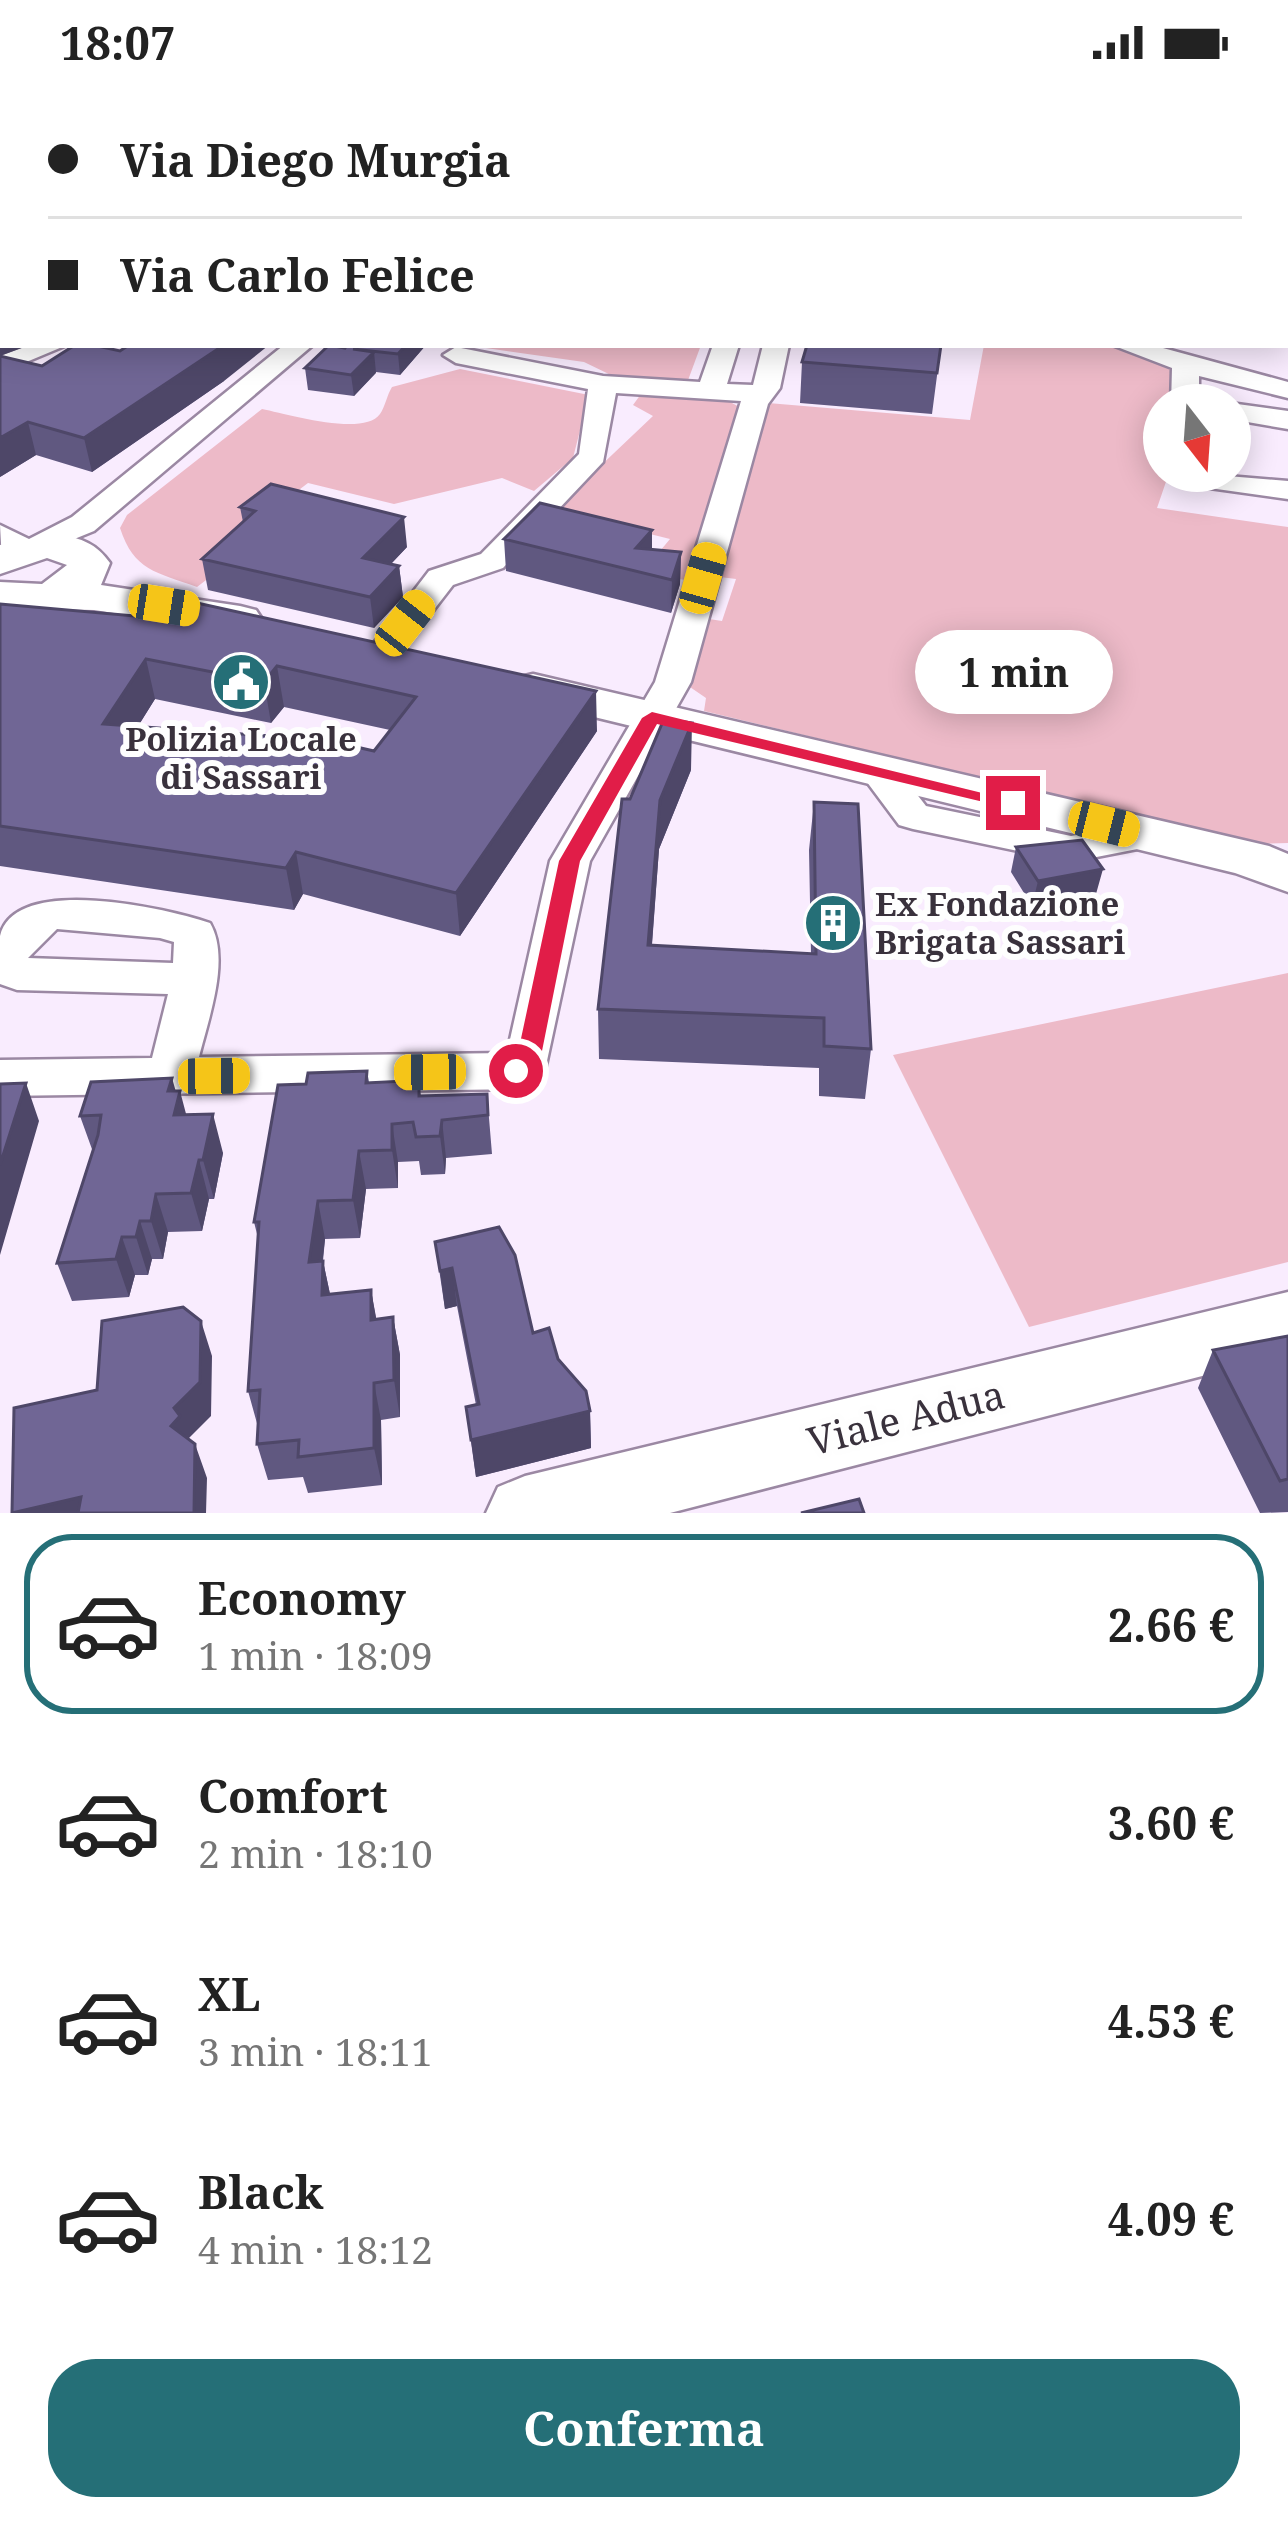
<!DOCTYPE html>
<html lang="it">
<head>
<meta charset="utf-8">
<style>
	body { margin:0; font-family:"Noto Serif",serif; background:#f2f2f2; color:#222; height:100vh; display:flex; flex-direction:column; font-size:45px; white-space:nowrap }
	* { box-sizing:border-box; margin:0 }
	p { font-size:39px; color:#767676 }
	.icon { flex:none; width:66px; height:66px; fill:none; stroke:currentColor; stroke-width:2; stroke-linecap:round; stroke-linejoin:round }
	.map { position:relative; height:1429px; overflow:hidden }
	.side { display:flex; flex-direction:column; background:#fff; flex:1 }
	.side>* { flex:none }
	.guide { position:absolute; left:0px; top:0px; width:1290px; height:264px; box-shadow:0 6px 30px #0003; display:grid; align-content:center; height:264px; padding:0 48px; background:#fff }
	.needle { width:78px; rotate:163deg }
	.controls { position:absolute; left:1143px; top:300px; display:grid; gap:24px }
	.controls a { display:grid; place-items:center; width:108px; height:108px; border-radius:50%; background:#fff; box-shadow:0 6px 30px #0003; font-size:60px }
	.end { position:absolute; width:54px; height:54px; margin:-27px; border:15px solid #e11d48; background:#fff; box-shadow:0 0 0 6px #fff }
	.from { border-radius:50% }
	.bubble { position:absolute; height:84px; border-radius:42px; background:#fff; box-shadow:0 6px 30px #0003; font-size:39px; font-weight:700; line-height:84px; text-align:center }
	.car { position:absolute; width:36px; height:72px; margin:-36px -18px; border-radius:15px; box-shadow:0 0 9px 3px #0007; background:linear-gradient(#f5c518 24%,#345 0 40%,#f5c518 0 76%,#345 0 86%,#f5c518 0) }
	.guide b { display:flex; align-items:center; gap:42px; height:114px; font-size:45px }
	.guide b+b { border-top:3px solid #e0e0e0 }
	.guide i { width:30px; height:30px; background:#222 }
	ul { padding:21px 0 0; list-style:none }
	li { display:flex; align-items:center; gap:36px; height:180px; margin:0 24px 18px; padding:0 24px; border:6px solid transparent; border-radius:48px }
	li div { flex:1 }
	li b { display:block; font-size:45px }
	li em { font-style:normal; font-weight:700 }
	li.active { border-color:#256f77 }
	li>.icon { width:108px; height:108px; stroke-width:1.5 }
	.cta { display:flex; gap:24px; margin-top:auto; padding:24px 48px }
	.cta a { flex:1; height:138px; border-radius:48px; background:#256f77; color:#fff; font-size:48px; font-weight:700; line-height:138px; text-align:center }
	.status { display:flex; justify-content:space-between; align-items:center; height:84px; padding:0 60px; background:#fff; direction:ltr }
	.status svg { height:33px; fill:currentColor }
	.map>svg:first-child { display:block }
</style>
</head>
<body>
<div class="status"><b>18:07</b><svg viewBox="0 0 49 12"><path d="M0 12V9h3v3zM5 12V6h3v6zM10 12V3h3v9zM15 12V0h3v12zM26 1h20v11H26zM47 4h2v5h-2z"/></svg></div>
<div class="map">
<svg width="1288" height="1429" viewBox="0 0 1288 1429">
	<rect width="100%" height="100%" fill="#f9ecfe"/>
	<path fill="#edbac8" d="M 465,261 L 701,261 L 687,299 L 615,293 L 584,278 Z
		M 984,261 L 1106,261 L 1178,283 L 1177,321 L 1164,321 L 1164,340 L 1150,361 L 1169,389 L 1157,424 L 1288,443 L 1288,759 L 1256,760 L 704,627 L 706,614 L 687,601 L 709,535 L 722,537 L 736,495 L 720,493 L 768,319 L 970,336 Z
		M 460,285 L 589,311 L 573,374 L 534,407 L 502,394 L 394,420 L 308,399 L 216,469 L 227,480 L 197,503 C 156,488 134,487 120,444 L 127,431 L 262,325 C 287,330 364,353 380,330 C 385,323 387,311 392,303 Z
		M 641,310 L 721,313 L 743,325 L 686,496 L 641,490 L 670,455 L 554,426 L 653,332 L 633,321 Z
		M 1288,889 L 1288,1178 L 1029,1243 L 893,971 Z"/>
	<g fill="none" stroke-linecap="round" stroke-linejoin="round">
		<g stroke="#9b88a3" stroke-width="5">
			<path id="minor" d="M 846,0 L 866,0 L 845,3 Z
				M 0,12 L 3,13 L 3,26 L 0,25 Z
				M 1288,205 L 1288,221 L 1287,222 L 1287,205 Z
				M 29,261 L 67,261 L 0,289 L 0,272 Z
				M 284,261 L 313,261 L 94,447 L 13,480 L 2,477 L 0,441 L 29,455 L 72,433 Z
				M 713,261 L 739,261 L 727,300 L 753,301 L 763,261 L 789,261 L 780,304 L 768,320 L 691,598 L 590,777 L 542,1000 L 526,1005 L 0,1012 L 0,976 L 152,974 L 168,910 L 17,906 L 0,900 C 0,885 0,866 0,852 C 15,789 169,825 210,839 C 231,875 208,936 199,973 L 507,969 L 550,777 L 655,598 L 741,317 L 616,309 L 603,378 L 503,484 L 453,501 L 395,576 L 383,579 L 366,569 L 429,487 L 481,470 L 579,370 L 588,305 L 456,279 L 443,271 L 456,263 L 603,292 L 700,298 ZM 57,845 L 160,854 L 174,858 L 173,879 L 28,874 Z
				M 1112,261 L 1152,261 L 1288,298 L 1288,314 L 1199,292 L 1199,321 L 1171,321 L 1172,284 Z
				M 1230,319 L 1288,327 L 1288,345 L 1230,335 L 1230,321 L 1220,321 Z
				M 1164,348 L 1164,376 L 1149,367 L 1154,351 Z
				M 1168,387 L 1288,397 L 1288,415 L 1188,401 Z
				M 877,674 L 891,677 L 926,722 L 1071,752 L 1149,738 L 1163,742 L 1169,751 L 1163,760 L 1071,778 L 913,745 L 899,741 L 858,686 L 863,677 Z"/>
		</g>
		<g stroke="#9b88a3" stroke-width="5">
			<path id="major" d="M 59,450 C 82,455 96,459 110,479 L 101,501 L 240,522 L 256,526 L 262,535 L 256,544 L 240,548 L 94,526 L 0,524 L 0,498 L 42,500 L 67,481 L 47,474 L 0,490 L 0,461 Z
				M 533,590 L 1269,762 L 1288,770 L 1288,808 L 1235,789 L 516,614 L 510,604 L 516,594 Z
				M 1288,1208 L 1288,1270 L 670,1429 L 486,1429 L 498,1403 L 525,1392 Z"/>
		</g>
		<use href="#minor" fill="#fff" fill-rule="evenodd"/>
		<use href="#major" fill="#fff" fill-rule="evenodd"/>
	</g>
	<path fill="#605880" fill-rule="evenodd" d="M 66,0 L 240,0 L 247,3 L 67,3 Z
		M 430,0 L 622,0 L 629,3 L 430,3 Z
		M 347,261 L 426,261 L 400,291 L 376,288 L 354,312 L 308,306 L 305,284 Z
		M 941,261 L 932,330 L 800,319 L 802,278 Z
		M 42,282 L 224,297 L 92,388 L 36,371 L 0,393 Z
		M 240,423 L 407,463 L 391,480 L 399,482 L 403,513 L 374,544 L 208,506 L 202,475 L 243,438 Z
		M 504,455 L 681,468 L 680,500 L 671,529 L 506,487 Z
		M 0,520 L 597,647 L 460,852 L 303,810 L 294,826 L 0,782 ZM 155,615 L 271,639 L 284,623 L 390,646 L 374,667 L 138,642 Z
		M 691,686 L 659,765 L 652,861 L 811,870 L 809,766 L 814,718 L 871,965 L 865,1015 L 819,1012 L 819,984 L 599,975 L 598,925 L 630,715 Z
		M 1016,763 L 1096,810 L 1032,822 L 1011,788 Z
		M 367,987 L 369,998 L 404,997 L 405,1004 L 419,1004 L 421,1012 L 487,1010 L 492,1070 L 446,1074 L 445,1090 L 421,1091 L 419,1077 L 398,1078 L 398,1104 L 366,1105 L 360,1154 L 325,1155 L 323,1177 L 330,1210 L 371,1206 L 376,1235 L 393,1233 L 400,1271 L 400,1333 L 381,1336 L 382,1401 L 308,1409 L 303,1393 L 268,1396 L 257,1360 L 258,1343 L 248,1307 L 258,1154 L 254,1138 L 306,1000 Z
		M 176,1007 L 186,1031 L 223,1069 L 214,1115 L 209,1115 L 202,1147 L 168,1148 L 163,1175 L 152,1175 L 148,1191 L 135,1191 L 129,1213 L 72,1217 L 57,1179 L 93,1068 L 80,1032 Z
		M 435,1158 L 558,1275 L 590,1327 L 591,1364 L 476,1393 L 466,1323 L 476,1321 L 457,1222 L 445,1225 Z
		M 1288,1252 L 1288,1428 L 1260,1429 L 1198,1304 L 1213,1266 Z"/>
	<path fill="#4e4768" d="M 3,236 L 3,261 L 30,261 L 0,272 L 0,237 Z
		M 224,261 L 269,261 L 224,297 L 92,388 L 84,354 Z
		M 406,261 L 426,261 L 400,291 L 398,270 Z
		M 374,268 L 376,289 L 354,312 L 351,291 Z
		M 28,338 L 36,371 L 0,393 L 0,354 Z
		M 404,433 L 407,463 L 367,505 L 363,474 Z
		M 652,446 L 652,477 L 636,464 Z
		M 681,468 L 680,500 L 671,529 L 672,496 Z
		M 399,482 L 403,513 L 374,544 L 370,513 Z
		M 146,575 L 155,615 L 114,681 L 103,640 Z
		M 277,582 L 284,623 L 271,639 L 264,598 Z
		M 596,607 L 597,647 L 460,852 L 456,809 Z
		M 692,639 L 691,686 L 659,765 L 648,911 L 648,861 L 660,716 Z
		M 296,768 L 303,810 L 294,826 L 286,784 Z
		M 1103,785 L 1096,810 L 1032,822 L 1038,797 Z
		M 172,994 L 178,1015 L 180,1007 L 190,1045 L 174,1031 L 168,1007 Z
		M 26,999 L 39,1037 L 0,1171 L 0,1081 Z
		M 213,1030 L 223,1069 L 214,1115 L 203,1076 Z
		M 442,1036 L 446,1074 L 445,1090 L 440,1052 Z
		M 392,1040 L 398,1078 L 398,1104 L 392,1066 Z
		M 359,1067 L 366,1105 L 360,1154 L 353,1116 Z
		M 199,1076 L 209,1115 L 202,1147 L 191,1109 Z
		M 156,1110 L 168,1148 L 163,1175 L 151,1137 Z
		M 318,1117 L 325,1155 L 318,1216 L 309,1178 Z
		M 140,1137 L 152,1175 L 148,1191 L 136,1153 Z
		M 122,1153 L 135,1191 L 129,1213 L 116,1175 Z
		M 323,1177 L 331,1215 L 322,1211 Z
		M 452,1184 L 457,1222 L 445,1225 L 440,1187 Z
		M 371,1206 L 378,1244 L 371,1236 Z
		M 393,1233 L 400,1271 L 400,1333 L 394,1296 Z
		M 201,1237 L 212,1272 L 211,1332 L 188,1355 L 171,1342 L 174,1324 Z
		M 374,1299 L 381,1336 L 382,1401 L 374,1364 Z
		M 590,1327 L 591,1364 L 476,1393 L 471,1356 Z
		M 195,1360 L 207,1394 L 206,1429 L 194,1429 Z
		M 81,1413 L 88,1429 L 15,1429 Z"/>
	<path fill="#706695" stroke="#4e4768" stroke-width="3" fill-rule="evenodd" d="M 95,0 L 240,0 L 247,3 L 82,3 Z
		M 468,0 L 535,0 L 522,3 L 475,3 Z
		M 538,0 L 622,0 L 629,3 L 536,3 Z
		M 0,22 L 3,22 L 3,236 L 0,237 Z
		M 75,261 L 93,261 L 120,267 L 129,261 L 224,261 L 84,354 L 28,338 L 0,354 L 0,272 L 42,282 Z
		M 329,261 L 345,264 L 347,261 L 406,261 L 398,270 L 353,265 L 374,268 L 351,291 L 305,284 Z
		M 807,261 L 941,261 L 937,289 L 802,278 Z
		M 271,400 L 404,433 L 363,474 L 399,482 L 370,513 L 202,475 L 255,427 L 240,423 Z
		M 540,419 L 652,446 L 636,464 L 681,468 L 672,496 L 504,455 Z
		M 179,515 L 596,607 L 456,809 L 296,768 L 286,784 L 0,742 L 0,520 L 157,534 ZM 146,575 L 264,598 L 277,582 L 416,613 L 374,667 L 326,656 L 103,640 Z
		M 664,635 L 692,639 L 660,716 L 648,861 L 816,870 L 814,718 L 858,720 L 871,965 L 824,962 L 824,934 L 598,925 L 622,715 L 630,715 Z
		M 1082,756 L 1103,785 L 1038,797 L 1016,763 Z
		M 367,987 L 366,999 L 404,997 L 403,1004 L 419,1004 L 419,1012 L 487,1010 L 488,1031 L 442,1036 L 440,1052 L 416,1053 L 413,1038 L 392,1040 L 392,1066 L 359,1067 L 353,1116 L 318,1117 L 309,1178 L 323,1177 L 322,1211 L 371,1206 L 371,1236 L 393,1233 L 394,1296 L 374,1299 L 374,1364 L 298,1373 L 299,1356 L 257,1360 L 260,1306 L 248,1307 L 259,1138 L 254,1138 L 278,1001 L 306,1000 L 308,989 Z
		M 172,994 L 168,1007 L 180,1007 L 174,1031 L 213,1030 L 203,1076 L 199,1076 L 191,1109 L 156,1110 L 151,1137 L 140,1137 L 136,1153 L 122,1153 L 116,1175 L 57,1179 L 98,1051 L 101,1031 L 80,1032 L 91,998 Z
		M 26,999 L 0,1081 L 0,1000 Z
		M 499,1143 L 515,1171 L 533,1249 L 549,1244 L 558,1275 L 586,1307 L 590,1327 L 471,1356 L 466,1323 L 479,1320 L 452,1184 L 440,1187 L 435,1158 Z
		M 183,1223 L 201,1237 L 200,1298 L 174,1324 L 180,1332 L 171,1342 L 195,1360 L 194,1429 L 78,1429 L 81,1413 L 12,1429 L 14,1324 L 97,1306 L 102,1237 Z
		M 1288,1252 L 1288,1395 L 1280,1397 L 1213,1266 Z
		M 859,1415 L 864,1429 L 801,1429 Z"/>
	<path fill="#e11d48" d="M 652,628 L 1023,719 L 1013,725 L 657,640 L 580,777 L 538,987 L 526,996 L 507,994 L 507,981 L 516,978 L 559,777 L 642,634 Z"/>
	<defs>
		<g id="civic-disc" transform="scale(3)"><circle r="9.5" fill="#256f77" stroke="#fefefe"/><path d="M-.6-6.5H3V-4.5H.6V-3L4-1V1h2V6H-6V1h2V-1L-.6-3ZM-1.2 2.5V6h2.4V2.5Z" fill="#fff"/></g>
		<g id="building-disc" transform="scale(3)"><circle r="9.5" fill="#256f77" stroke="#fefefe"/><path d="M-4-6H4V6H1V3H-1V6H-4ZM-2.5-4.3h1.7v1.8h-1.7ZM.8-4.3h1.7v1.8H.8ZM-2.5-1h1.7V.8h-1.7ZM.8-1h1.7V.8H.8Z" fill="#fff"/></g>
	</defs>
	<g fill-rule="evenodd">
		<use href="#civic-disc" x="241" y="598"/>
		<use href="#building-disc" x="833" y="839"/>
	</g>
	<g text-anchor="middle" stroke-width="12" stroke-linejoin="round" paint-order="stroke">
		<g font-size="33" font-weight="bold" fill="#39313c" stroke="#fefefe">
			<text x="241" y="667">Polizia Locale<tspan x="241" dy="38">di Sassari</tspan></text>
			<text x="875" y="832" text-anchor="start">Ex Fondazione<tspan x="875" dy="38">Brigata Sassari</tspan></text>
		</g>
		<g font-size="39" fill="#39313c" stroke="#fefefe">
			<text transform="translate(906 1334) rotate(-14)" y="14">Viale Adua</text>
		</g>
	</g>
</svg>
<div class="controls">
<a><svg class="needle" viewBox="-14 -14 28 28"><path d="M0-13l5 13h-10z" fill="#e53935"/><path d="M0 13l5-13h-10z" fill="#767676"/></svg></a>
</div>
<i class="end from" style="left:516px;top:987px"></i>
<i class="end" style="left:1013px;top:719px"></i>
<div class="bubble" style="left:915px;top:546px;width:198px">1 min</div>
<i class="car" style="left:703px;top:494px;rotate:16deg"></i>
<i class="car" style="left:164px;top:521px;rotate:99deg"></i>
<i class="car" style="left:405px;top:539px;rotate:38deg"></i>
<i class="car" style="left:1104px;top:740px;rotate:104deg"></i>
<i class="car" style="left:430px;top:988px;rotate:269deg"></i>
<i class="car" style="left:214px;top:992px;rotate:89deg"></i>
<div class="guide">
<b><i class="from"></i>Via Diego Murgia</b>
<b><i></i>Via Carlo Felice</b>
</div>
</div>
<section class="side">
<ul>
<li class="active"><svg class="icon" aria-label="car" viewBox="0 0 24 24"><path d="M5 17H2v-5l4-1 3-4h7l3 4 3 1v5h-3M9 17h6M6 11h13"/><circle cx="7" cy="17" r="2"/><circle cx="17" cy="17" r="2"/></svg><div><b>Economy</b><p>1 min · 18:09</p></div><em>2.66 €</em></li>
<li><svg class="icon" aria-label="car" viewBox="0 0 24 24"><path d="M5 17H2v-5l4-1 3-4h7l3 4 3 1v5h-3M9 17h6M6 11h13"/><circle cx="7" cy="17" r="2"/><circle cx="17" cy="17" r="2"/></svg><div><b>Comfort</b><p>2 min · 18:10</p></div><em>3.60 €</em></li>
<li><svg class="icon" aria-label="car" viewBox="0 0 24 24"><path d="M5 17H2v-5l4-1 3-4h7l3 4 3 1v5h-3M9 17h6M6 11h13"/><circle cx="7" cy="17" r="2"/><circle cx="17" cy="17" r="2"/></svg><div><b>XL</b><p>3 min · 18:11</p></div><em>4.53 €</em></li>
<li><svg class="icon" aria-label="car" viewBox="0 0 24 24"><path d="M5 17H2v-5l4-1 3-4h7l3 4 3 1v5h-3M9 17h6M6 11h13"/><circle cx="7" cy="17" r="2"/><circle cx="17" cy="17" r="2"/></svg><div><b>Black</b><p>4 min · 18:12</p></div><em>4.09 €</em></li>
</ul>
<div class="cta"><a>Conferma</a></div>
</section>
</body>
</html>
